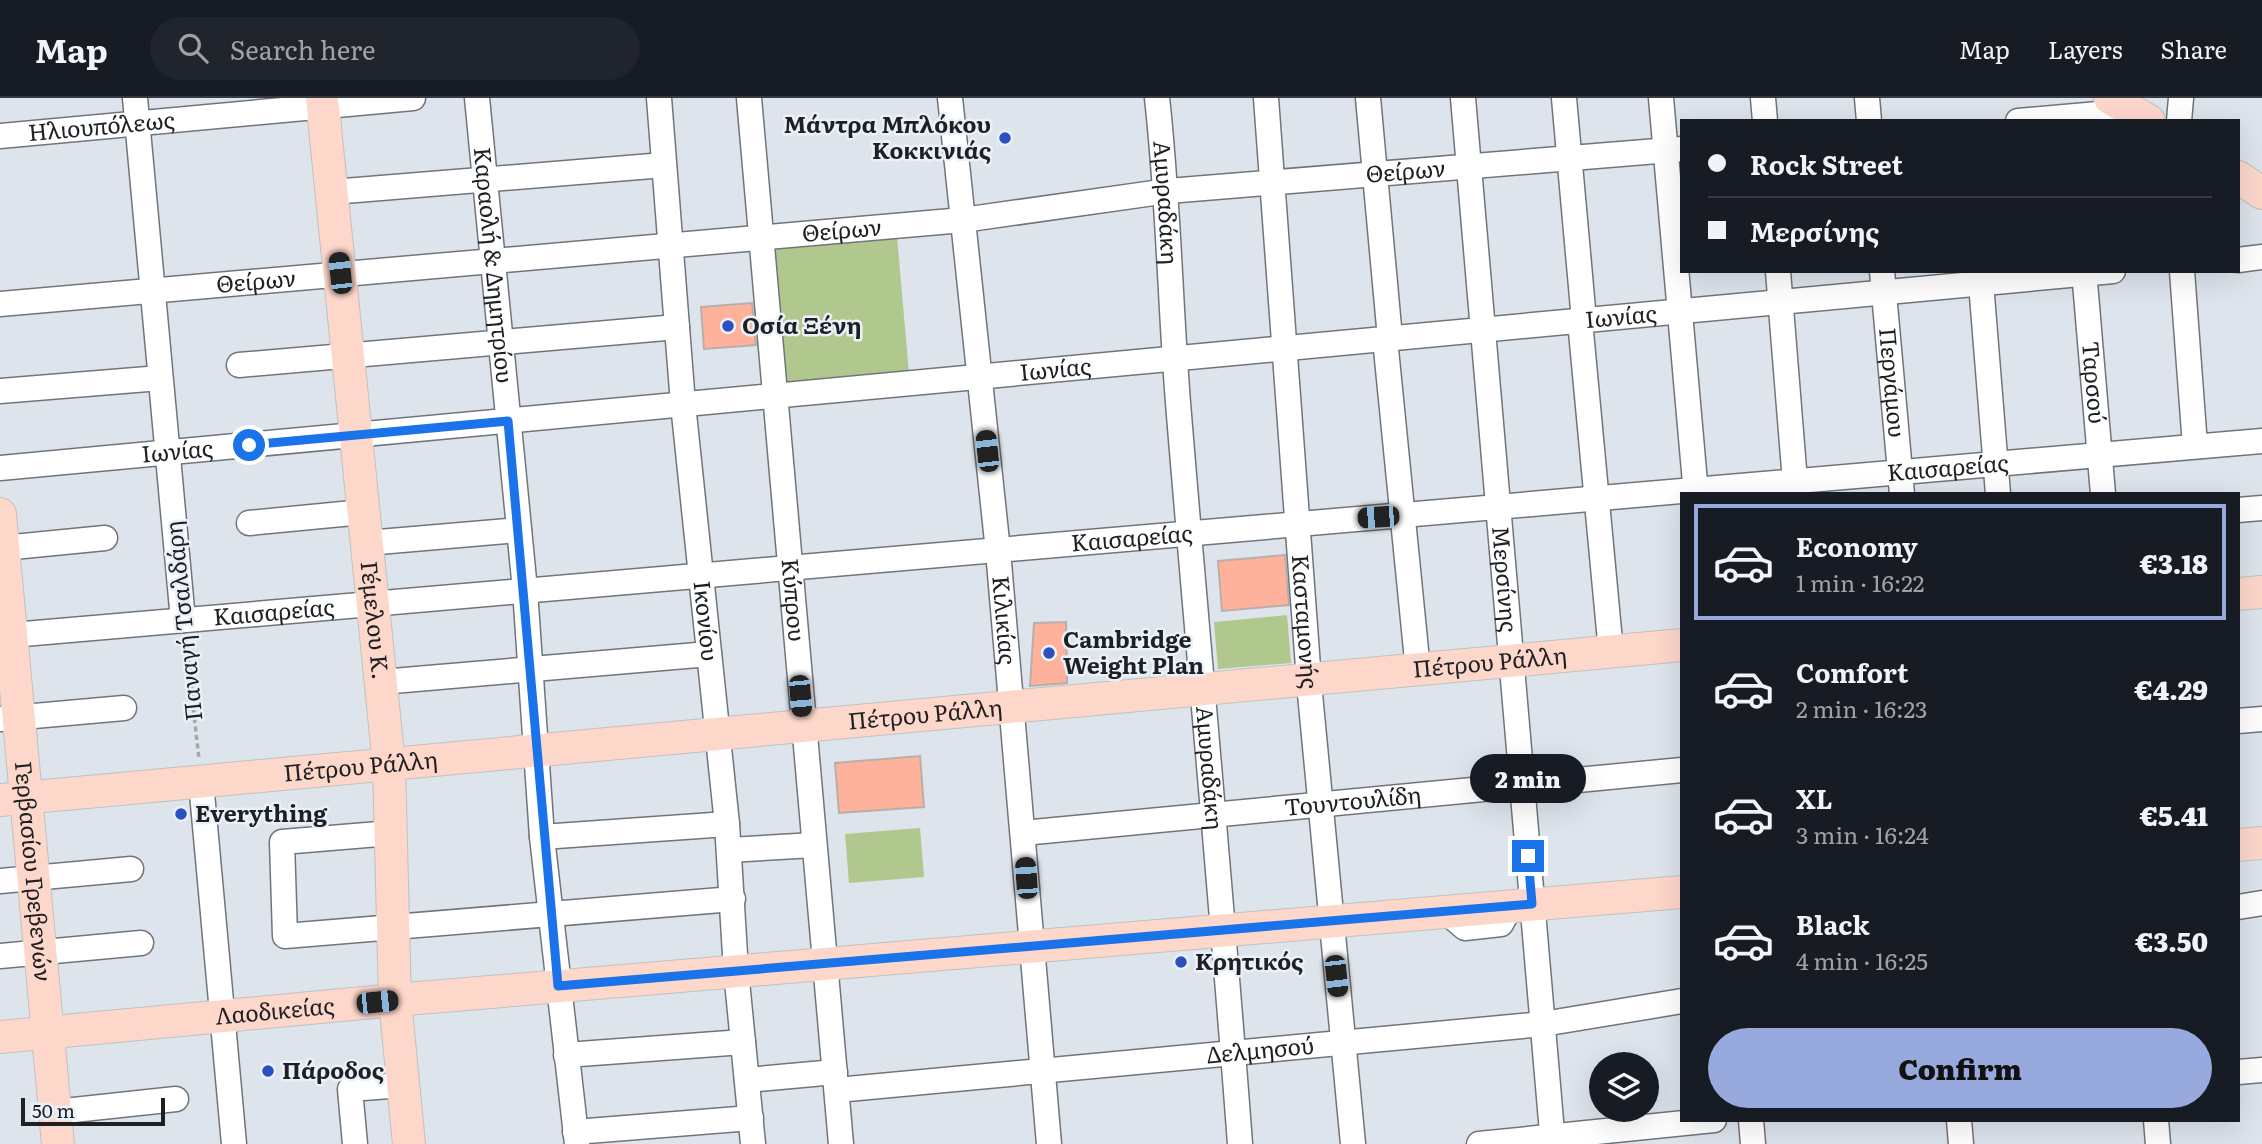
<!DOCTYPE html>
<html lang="en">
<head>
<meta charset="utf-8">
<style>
	body { margin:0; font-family:Literata,serif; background:#20242c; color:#f1f3f6; height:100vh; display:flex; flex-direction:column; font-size:26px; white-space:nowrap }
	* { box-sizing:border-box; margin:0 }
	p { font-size:23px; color:#9ea1a6 }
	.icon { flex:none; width:38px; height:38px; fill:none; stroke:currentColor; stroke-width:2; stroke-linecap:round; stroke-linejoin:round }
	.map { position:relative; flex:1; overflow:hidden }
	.details { position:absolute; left:1680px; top:394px; width:560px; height:630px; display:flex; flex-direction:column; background:#171b24; border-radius:0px; box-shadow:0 7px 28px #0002 }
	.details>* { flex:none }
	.guide { position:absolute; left:1680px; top:21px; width:560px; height:154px; border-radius:0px; box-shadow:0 7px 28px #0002; display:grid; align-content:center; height:154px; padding:0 28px; background:#171b24 }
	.buttons { position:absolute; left:1589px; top:954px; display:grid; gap:14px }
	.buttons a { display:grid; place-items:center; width:70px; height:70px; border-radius:50%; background:#171b24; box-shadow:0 7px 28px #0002; font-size:35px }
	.scale { position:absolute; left:21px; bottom:18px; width:144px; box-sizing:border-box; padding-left:7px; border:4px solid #1e2023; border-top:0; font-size:19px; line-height:24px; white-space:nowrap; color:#1e2023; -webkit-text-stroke:5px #ebf1f9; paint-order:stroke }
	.end { position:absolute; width:32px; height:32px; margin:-16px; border:9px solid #1a73e8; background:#fff; box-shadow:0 0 0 4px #fff }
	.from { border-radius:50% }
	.bubble { position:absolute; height:49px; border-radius:24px; background:#171b24; box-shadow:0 7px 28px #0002; font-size:23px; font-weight:800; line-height:49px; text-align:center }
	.car { position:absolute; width:21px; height:42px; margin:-21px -10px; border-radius:9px; box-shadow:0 0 5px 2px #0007; background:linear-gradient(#222 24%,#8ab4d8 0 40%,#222 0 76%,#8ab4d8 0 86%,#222 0) }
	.guide b { display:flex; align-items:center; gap:24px; height:66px; font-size:26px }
	.guide b+b { border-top:2px solid #363941 }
	.guide i { width:18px; height:18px; background:#f1f3f6 }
	ul { padding:12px 0 0; list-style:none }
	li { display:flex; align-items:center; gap:21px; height:116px; margin:0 14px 10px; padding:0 14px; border:4px solid transparent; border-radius:0px }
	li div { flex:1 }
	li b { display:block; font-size:26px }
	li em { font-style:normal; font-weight:800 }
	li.selected { border-color:#98a9dd }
	li>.icon { width:63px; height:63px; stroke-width:1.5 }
	.cta { display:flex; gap:14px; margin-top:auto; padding:14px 28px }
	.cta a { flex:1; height:80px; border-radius:42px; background:#98a9dd; color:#111; font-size:28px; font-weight:800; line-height:80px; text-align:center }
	header { display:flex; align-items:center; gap:42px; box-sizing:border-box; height:98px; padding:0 35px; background:#171b24; border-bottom:2px solid #363941 }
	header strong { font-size:33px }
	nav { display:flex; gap:38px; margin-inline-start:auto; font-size:24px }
	.search { width:490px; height:63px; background:#20242c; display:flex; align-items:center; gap:18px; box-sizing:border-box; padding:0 24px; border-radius:38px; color:#9ea1a6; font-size:26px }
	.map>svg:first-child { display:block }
</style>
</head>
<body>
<header>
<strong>Map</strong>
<div class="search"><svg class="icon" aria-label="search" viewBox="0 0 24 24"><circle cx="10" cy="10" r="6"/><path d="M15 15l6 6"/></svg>Search here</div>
<nav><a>Map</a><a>Layers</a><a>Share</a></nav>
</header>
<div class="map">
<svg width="2262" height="1046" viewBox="0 0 2262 1046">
	<rect width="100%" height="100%" fill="#dde4ec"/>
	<path fill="#b0c78e" d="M 897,139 L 909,275 L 783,286 L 771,150 Z
		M 1287,517 L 1291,565 L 1218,571 L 1214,524 Z
		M 920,730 L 924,779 L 849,785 L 845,736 Z"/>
	<path fill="#ffb29b" stroke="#b9aeab" stroke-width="2" d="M 752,205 L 756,247 L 704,251 L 701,209 Z
		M 1285,457 L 1289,507 L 1222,513 L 1218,463 Z
		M 1066,524 L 1067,585 L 1030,588 L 1034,525 Z
		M 920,658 L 924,709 L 839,715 L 835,665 Z"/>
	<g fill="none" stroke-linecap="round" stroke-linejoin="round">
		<g stroke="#70757c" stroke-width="27">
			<g id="minor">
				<path d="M 135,0 L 183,522"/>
				<path id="s1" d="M 477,0 L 525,492 L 542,739 L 577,1046"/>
				<path id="s2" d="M 659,0 L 683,306 L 727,726 L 736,873 L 753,1046"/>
				<path id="s3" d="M 749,0 L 841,1046"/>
				<path id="s4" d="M 950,0 L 998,453 L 1049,1046"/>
				<path id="s5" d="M 1157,0 C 1169,106 1170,211 1179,317 C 1199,560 1222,803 1240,1046"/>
				<path id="s6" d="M 1266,0 L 1310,596 L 1353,1046"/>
				<path d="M 1368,0 L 1390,240"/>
				<path id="s7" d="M 1463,0 L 1553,1046"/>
				<path d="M 1564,0 L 1584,222"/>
				<path d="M 1661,0 L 1696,396"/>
				<path d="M 1763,0 L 1765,23"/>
				<path d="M 1867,0 L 1869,23"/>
				<path d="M 2018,23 L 2132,13"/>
				<path d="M 2179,23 L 2181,0"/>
				<path id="s8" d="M 0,38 L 413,0"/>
				<path d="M 332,94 L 664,67"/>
				<path d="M 2238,162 L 2262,159"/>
				<path d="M 1778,173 L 1796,396"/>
				<path id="s9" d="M 1882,173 L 1902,396"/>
				<path d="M 1980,173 L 1998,396"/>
				<path id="s10" d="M 2084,173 L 2103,396"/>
				<path d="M 2182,173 L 2195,348"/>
				<path id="s11" d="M 0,206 L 963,122 L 1168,93 L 1682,51"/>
				<path d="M 1580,223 L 1611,554"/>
				<path d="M 1385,241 L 1418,572"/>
				<path d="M 239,267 L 677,229"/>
				<path d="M 0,293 L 160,280"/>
				<path id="s12" d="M 0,370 L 2113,173"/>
				<path d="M 2238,412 L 2262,410"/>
				<path d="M 249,425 L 363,414"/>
				<path d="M 367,445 L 519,432"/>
				<path d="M 3,450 L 105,440"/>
				<path id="s13" d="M 0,538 L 2262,343"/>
				<path d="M 381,584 L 709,556"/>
				<path d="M 0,621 L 124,610"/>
				<path d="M 2238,623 L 2262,621"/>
				<path d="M 201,684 L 234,1046"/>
				<path d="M 391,735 L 282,744 L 285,838 L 733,801"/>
				<path id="s14" d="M 1023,735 L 1682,672"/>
				<path d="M 542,739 L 727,726"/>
				<path d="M 729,752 L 814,747"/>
				<path d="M 0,783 L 131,771"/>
				<path d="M 2238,809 L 2262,805"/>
				<path d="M 1445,813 L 1465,830 L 1501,826 L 1511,808"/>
				<path d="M 0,858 L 141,845"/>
				<path d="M 566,957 L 743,944"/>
				<path d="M 2238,974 L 2262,972"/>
				<path d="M 747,982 L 835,974"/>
				<path id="s15" d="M 837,992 L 1543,926 L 1682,903"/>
				<path d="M 55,1014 L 176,1001"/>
				<path d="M 1751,1022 L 1753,1046"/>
				<path d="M 1959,1022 L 1961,1046"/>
				<path d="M 2156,1022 L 2158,1046"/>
				<path d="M 575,1034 L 751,1020"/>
				<path d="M 355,1046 L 350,991 L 403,987"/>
				<path d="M 1479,1046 L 1714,1022"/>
			</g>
		</g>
		<g stroke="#c0c1c1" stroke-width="34">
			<g id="major">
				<path id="s16" d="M 322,0 L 389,667 L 395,902 L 409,1046"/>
				<path d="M 2110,0 L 2149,23"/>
				<path d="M 2238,79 L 2262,95"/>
				<path id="s17" d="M 0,416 L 58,1046"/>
				<path d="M 2238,496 L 2262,494"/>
				<path id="s18" d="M 0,702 L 1682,547"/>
				<path d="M 2238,747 L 2262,745"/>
				<path id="s19" d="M 0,939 L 395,902 L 1682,794"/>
			</g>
		</g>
		<path stroke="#a2a8ae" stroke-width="3.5" stroke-dasharray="5 3.5" stroke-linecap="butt" d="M 186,544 L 199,661"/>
		<use href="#minor" stroke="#fff" stroke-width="24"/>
		<use href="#major" stroke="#fed7cb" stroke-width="32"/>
	</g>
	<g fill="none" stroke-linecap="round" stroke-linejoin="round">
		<path stroke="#1a73e8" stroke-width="9" d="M 249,347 L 508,323 L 558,888 L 1532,806 L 1528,758"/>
	</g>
	<g fill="#2c4fbf" stroke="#ebf1f9" stroke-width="2.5">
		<circle cx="1005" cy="40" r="7"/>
		<circle cx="728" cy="228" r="7"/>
		<circle cx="1049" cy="555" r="7"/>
		<circle cx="181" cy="716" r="7"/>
		<circle cx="1181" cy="864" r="7"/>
		<circle cx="268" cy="973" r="7"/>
	</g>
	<g text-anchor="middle" stroke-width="5" stroke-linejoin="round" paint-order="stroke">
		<g font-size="23" font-weight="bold" fill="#1e2023" stroke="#ebf1f9" text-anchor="start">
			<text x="991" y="35" text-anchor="end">Μάντρα Μπλόκου<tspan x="991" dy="26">Κοκκινιάς</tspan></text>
			<text x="742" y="236">Οσία Ξένη</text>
			<text x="1063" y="550">Cambridge<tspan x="1063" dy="26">Weight Plan</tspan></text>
			<text x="195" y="724">Everything</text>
			<text x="1195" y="872">Κρητικός</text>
			<text x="282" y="981">Πάροδος</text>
		</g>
		<g font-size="23" fill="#1e2023" stroke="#ebf1f9">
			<text dy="8" stroke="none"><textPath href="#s8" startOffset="102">Ηλιουπόλεως</textPath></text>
			<text dy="8" stroke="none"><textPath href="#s11" startOffset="1412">Θείρων</textPath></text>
			<text dy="8" stroke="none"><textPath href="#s5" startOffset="105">Αμυραδάκη</textPath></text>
			<text dy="8" stroke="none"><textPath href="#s11" startOffset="845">Θείρων</textPath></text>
			<text dy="8" stroke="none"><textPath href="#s1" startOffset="168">Καραολή &amp; Δημητρίου</textPath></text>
			<text dy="8" stroke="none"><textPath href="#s11" startOffset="257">Θείρων</textPath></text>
			<text dy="8" stroke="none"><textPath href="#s12" startOffset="1628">Ιωνίας</textPath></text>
			<text dy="8" stroke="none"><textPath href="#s12" startOffset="1060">Ιωνίας</textPath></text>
			<text dy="8" stroke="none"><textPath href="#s9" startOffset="112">Περγάμου</textPath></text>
			<text dy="8" stroke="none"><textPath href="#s10" startOffset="112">Ταρσού</textPath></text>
			<text dy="8" stroke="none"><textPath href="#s12" startOffset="178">Ιωνίας</textPath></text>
			<text dy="8" stroke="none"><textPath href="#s13" startOffset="1955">Καισαρείας</textPath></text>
			<text dy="8" stroke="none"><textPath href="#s13" startOffset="1136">Καισαρείας</textPath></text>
			<text dy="8" stroke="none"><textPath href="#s7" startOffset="483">Μερσίνης</textPath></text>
			<text dy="8" stroke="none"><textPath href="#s3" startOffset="504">Κύπρου</textPath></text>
			<text dy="8" stroke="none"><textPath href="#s13" startOffset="275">Καισαρείας</textPath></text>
			<text dy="8" stroke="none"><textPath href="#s16" startOffset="525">Γέμελου Κ.</textPath></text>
			<text transform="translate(184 523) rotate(-96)" y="8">Παναγή Τσαλδάρη</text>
			<text dy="8" stroke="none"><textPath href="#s2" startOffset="525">Ικονίου</textPath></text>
			<text dy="8" stroke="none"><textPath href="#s4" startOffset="525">Κιλικίας</textPath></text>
			<text dy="8" stroke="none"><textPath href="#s6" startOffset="525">Κασταμονής</textPath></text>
			<text dy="8" stroke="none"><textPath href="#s18" startOffset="1496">Πέτρου Ράλλη</textPath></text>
			<text dy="8" stroke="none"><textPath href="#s18" startOffset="929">Πέτρου Ράλλη</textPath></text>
			<text dy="8" stroke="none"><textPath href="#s18" startOffset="362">Πέτρου Ράλλη</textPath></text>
			<text dy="8" stroke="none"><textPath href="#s5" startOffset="672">Αμυραδάκη</textPath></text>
			<text dy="8" stroke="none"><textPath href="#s14" startOffset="331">Τουντουλίδη</textPath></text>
			<text dy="8" stroke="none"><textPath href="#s17" startOffset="359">Γερβασίου Γρεβενών</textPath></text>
			<text dy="8" stroke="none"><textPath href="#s19" startOffset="276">Λαοδικείας</textPath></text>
			<text dy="8" stroke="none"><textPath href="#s15" startOffset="425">Δελμησού</textPath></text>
		</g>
	</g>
</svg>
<div class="buttons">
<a><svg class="icon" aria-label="layers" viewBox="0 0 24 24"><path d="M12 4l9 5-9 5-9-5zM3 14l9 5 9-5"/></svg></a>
</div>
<div class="scale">50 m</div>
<i class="end from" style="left:249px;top:347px"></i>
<i class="end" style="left:1528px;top:758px"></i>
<div class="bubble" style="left:1470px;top:656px;width:116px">2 min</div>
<i class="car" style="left:340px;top:175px;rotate:354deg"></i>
<i class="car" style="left:987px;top:353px;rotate:354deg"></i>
<i class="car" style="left:1378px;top:419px;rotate:266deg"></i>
<i class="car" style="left:800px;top:598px;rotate:175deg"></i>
<i class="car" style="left:1026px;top:780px;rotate:356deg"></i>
<i class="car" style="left:1336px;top:878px;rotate:174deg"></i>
<i class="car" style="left:377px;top:904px;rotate:84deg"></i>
<div class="guide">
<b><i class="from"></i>Rock Street</b>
<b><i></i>Μερσίνης</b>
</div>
<section class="details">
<ul>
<li class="selected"><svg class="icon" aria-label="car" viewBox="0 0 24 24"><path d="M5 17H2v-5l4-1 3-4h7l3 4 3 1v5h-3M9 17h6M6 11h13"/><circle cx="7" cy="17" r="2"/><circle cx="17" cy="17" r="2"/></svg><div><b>Economy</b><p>1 min · 16:22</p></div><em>€3.18</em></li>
<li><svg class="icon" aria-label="car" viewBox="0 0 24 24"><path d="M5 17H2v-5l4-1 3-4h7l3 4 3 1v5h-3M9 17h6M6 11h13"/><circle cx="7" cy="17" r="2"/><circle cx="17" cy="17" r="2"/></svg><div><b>Comfort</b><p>2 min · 16:23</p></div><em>€4.29</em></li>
<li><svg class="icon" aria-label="car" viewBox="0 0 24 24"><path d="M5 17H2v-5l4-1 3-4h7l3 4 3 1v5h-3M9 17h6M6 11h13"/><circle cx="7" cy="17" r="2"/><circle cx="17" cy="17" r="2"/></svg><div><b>XL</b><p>3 min · 16:24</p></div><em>€5.41</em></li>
<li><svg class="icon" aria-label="car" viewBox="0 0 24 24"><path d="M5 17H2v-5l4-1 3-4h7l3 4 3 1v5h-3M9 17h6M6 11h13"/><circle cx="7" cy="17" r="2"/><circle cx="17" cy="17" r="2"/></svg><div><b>Black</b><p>4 min · 16:25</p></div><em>€3.50</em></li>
</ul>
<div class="cta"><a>Confirm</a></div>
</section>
</div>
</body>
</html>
